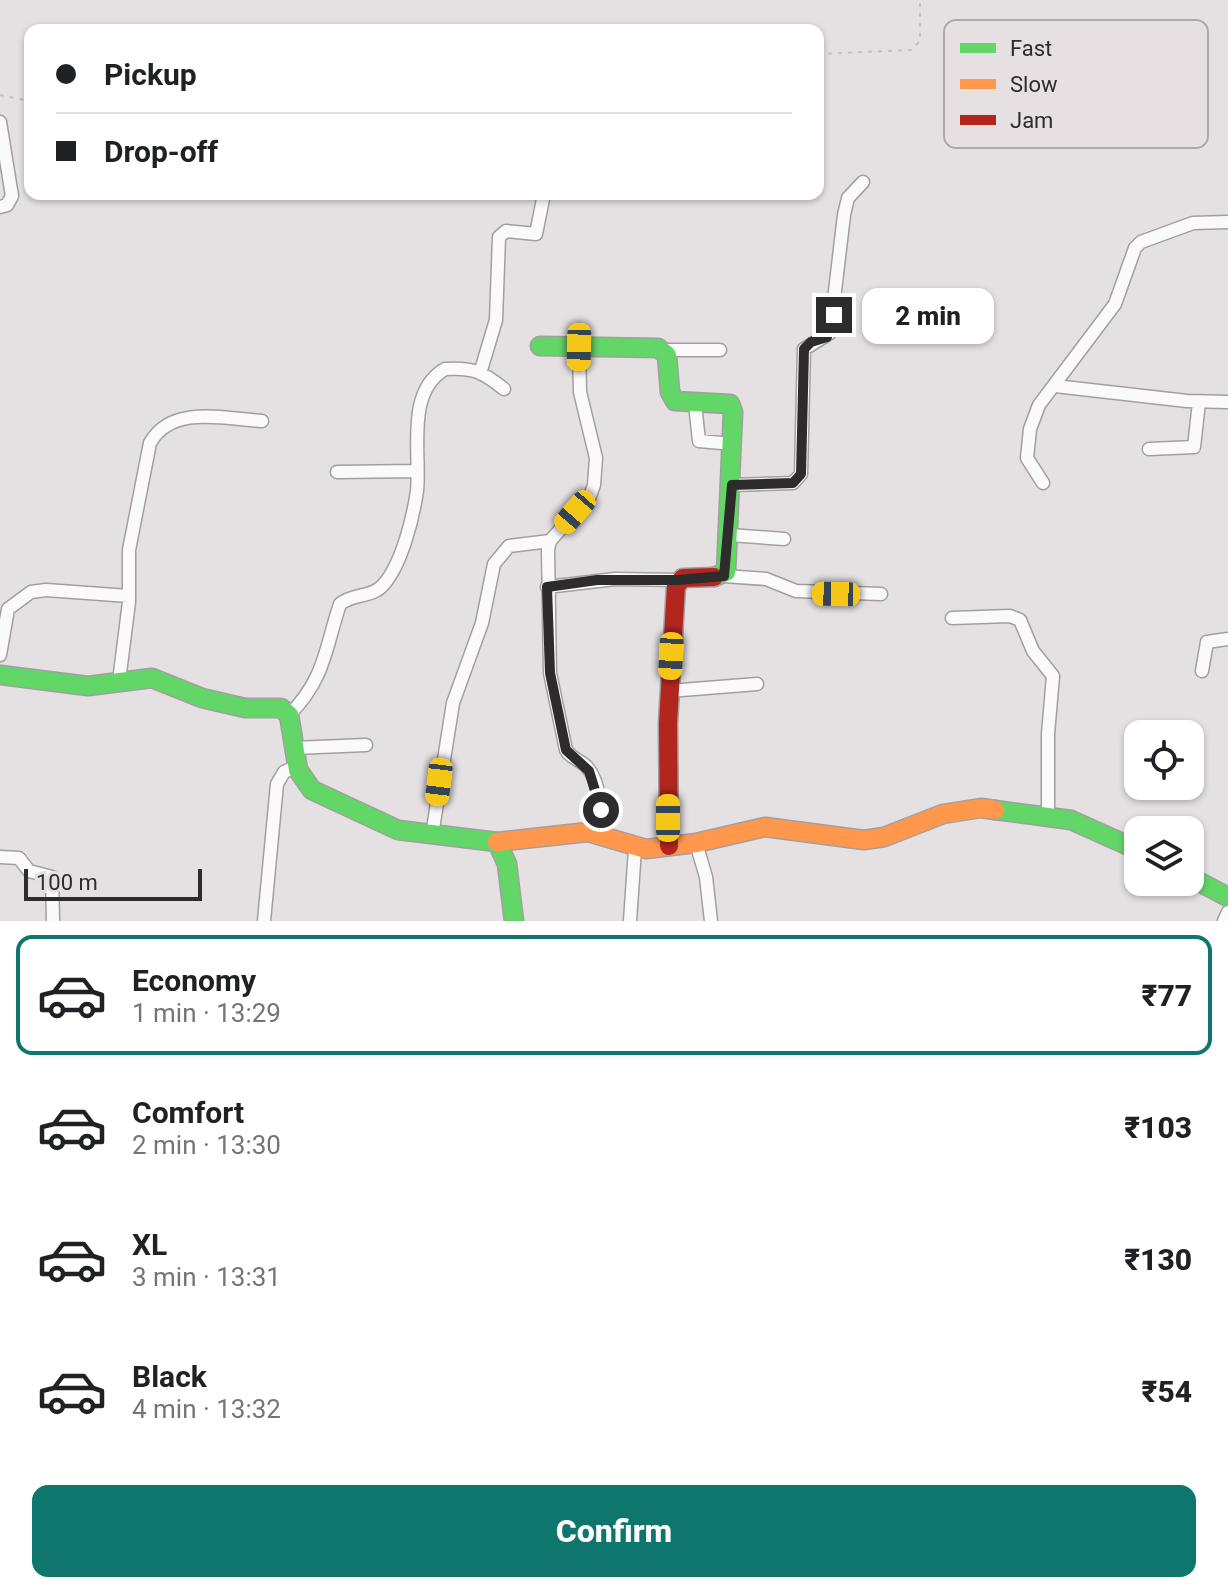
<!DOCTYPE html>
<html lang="en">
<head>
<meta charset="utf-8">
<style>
	body { margin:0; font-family:Roboto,sans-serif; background:#f2f2f2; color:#202124; height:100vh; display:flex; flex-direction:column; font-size:30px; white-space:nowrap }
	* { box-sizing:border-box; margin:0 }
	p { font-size:26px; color:#757577 }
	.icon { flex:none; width:44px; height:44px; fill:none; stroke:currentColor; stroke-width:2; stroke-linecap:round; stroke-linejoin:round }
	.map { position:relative; height:921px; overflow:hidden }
	.details { display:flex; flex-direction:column; background:#fff; flex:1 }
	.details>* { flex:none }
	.hud { position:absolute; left:24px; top:24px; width:800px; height:176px; border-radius:16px; box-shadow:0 2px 6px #0004; display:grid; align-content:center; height:176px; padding:0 32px; background:#fff }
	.tools { position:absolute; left:1124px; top:720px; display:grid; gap:16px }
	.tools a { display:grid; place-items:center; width:80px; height:80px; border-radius:16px; background:#fff; box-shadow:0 2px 6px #0004; font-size:40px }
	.scale { position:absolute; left:24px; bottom:20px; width:178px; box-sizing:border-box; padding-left:8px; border:4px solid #2d2b2c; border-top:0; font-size:22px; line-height:28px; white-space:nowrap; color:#2d2b2c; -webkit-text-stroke:6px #e6e0e2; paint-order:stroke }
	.end { position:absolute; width:36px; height:36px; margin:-18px; border:10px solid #2d2b2c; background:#fff; box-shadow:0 0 0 4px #fff }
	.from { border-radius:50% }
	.bubble { position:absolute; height:56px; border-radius:16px; background:#fff; box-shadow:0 2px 6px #0004; font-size:26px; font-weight:800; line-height:56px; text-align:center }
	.car { position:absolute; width:24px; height:48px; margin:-24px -12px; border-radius:10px; box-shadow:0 0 6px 2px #0007; background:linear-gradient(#f5c518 24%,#345 0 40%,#f5c518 0 76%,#345 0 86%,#f5c518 0) }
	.hud b { display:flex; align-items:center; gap:28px; height:76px; font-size:30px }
	.hud b+b { border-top:2px solid #e0e0e0 }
	.hud i { width:20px; height:20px; background:#202124 }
	ul { padding:14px 0 0; list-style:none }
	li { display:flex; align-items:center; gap:24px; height:120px; margin:0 16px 12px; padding:0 16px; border:4px solid transparent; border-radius:16px }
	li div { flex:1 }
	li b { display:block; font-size:30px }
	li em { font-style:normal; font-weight:800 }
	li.on { border-color:#0f766e }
	li>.icon { width:72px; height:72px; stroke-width:1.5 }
	.action { display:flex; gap:16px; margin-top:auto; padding:16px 32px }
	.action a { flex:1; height:92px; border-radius:16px; background:#0f766e; color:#fff; font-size:32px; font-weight:800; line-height:92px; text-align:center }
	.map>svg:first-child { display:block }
</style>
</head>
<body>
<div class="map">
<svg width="1228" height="921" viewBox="0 0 1228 921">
	<rect width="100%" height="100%" fill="#e5e1e3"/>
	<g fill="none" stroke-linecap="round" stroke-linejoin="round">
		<g stroke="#a19fa0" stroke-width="15">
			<path id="street" d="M 0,122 L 12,196 L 7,205 L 0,207
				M 579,347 L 580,392 L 596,458 L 594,485 L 590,496 L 550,541 L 548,550 L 550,673 L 566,750 C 571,758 579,760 586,766 C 600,780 603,816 600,834
				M 665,350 L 720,350
				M 481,370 L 496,320 L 499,237 L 506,231 L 536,234 L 544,194
				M 1055,386 L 1187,401 L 1228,402
				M 695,404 L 699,441 L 733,444
				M 1149,449 L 1194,447 L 1199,402
				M 337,472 L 417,471
				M 1043,483 L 1027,458 L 1030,429 L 1039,405 L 1115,304 L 1135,248 L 1141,242 L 1193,223 L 1228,222
				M 732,485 L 793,483 L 801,474 L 804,349 L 830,333 L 844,215 L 848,198 L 863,182
				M 730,535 L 784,539
				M 724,576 L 766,579 L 796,591 L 881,594
				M 547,587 L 615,579 L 678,580
				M 952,618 L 1010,616 L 1020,620 L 1033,651 L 1053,676 L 1048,734 L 1048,816
				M 0,655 L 8,609 L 31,592 L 46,590 L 129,596
				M 1202,671 L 1207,642 L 1228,639
				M 119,681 L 129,602 L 129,550 L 150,443 C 172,404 225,419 262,421
				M 669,691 L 757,684
				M 289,715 C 325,679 325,649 340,604 C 353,593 373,598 384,584 C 402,563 413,518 417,491 C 421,454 405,392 445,369 C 473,367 483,372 504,389
				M 294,748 L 366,745
				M 432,835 L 453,703 L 482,623 L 494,564 L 509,546 L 550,541
				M 696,843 L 706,877 L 711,921
				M 0,857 L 19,858 L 29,871 L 52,877 L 53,921
				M 264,921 L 277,784 L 284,772 L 297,766
				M 630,921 L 635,849
				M 1224,921 L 1228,912"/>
		</g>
		<g stroke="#a19fa0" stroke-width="21">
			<path id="fast" d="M 540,346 L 658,348 L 667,355 L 670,392 L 675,401 L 730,404 L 733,412 L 726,572 L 714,577
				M 0,675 L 88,686 L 152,678 L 202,698 L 245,708 L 281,708 L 289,715 L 298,770 L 312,790 L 398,830 L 497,842 L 507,864 L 514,921
				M 995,810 L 1071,820 L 1138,850
				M 1190,877 L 1228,897"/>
		</g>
		<g stroke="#a19fa0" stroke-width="21">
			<path id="slow" d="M 497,842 L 588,832 L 646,849 L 696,843 L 765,827 L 864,840 L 884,837 L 943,814 L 981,808 L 995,810"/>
		</g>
		<g stroke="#a19fa0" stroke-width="21">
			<path id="jam" d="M 669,846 L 668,723 L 676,586 L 683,578 L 714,577"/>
		</g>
		<path stroke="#c2c2c2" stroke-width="2" stroke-dasharray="4 6" stroke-linecap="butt" d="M 818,54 L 911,50 L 920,41 L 920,0
			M 0,95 L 30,101"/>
		<use href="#street" stroke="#fbfafb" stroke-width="12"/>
		<use href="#fast" stroke="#63d668" stroke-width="18"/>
		<use href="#slow" stroke="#ff974d" stroke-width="18"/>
		<use href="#jam" stroke="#b3261e" stroke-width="18"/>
	</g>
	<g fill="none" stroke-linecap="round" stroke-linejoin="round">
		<path stroke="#2d2b2c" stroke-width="10" d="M 601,810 L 589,771 L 566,750 L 550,673 L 547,587 L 597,580 L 678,580 L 724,576 L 732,485 L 793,483 L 801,474 L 804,349 L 811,342 L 827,337 L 834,315"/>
	</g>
	<rect x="944" y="20" width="264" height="128" rx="12" fill="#e6e0e2" stroke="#aeaaab" stroke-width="2"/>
	<rect x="960" y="43" width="36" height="10" fill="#63d668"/>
	<rect x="960" y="79" width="36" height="10" fill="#ff974d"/>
	<rect x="960" y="115" width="36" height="10" fill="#b3261e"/>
	<g font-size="22" fill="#2d2b2c">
		<text x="1010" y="56">Fast</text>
		<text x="1010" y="92">Slow</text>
		<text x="1010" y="128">Jam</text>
	</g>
</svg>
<div class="tools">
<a><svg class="icon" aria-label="locate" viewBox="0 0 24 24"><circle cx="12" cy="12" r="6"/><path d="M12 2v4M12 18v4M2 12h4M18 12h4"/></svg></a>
<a><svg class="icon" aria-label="layers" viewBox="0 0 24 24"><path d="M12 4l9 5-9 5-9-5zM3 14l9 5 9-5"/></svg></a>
</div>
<div class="scale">100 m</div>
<i class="end from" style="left:601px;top:810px"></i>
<i class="end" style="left:834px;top:315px"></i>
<div class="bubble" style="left:862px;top:288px;width:132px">2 min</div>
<i class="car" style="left:579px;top:347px;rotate:181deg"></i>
<i class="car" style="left:575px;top:512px;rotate:221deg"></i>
<i class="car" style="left:836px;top:594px;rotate:271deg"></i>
<i class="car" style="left:671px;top:656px;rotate:183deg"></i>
<i class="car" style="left:439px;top:782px;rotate:187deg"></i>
<i class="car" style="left:668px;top:818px;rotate:0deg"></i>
<div class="hud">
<b><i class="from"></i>Pickup</b>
<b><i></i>Drop-off</b>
</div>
</div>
<section class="details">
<ul>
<li class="on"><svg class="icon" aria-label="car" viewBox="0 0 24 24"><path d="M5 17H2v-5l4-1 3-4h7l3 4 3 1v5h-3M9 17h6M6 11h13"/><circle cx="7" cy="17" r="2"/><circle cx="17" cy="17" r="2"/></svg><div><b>Economy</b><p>1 min · 13:29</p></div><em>₹77</em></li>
<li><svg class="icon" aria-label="car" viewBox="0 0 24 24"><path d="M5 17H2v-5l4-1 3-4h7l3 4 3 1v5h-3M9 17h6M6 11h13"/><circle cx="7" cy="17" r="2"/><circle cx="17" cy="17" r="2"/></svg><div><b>Comfort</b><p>2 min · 13:30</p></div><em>₹103</em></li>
<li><svg class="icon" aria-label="car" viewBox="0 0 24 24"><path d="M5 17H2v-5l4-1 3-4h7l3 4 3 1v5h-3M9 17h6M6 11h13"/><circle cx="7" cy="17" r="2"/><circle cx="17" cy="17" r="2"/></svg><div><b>XL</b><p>3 min · 13:31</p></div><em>₹130</em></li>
<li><svg class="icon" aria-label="car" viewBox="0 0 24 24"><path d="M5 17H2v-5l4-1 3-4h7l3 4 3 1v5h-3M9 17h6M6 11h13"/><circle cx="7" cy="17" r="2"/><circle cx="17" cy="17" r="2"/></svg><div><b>Black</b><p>4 min · 13:32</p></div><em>₹54</em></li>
</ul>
<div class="action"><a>Confirm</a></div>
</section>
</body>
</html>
